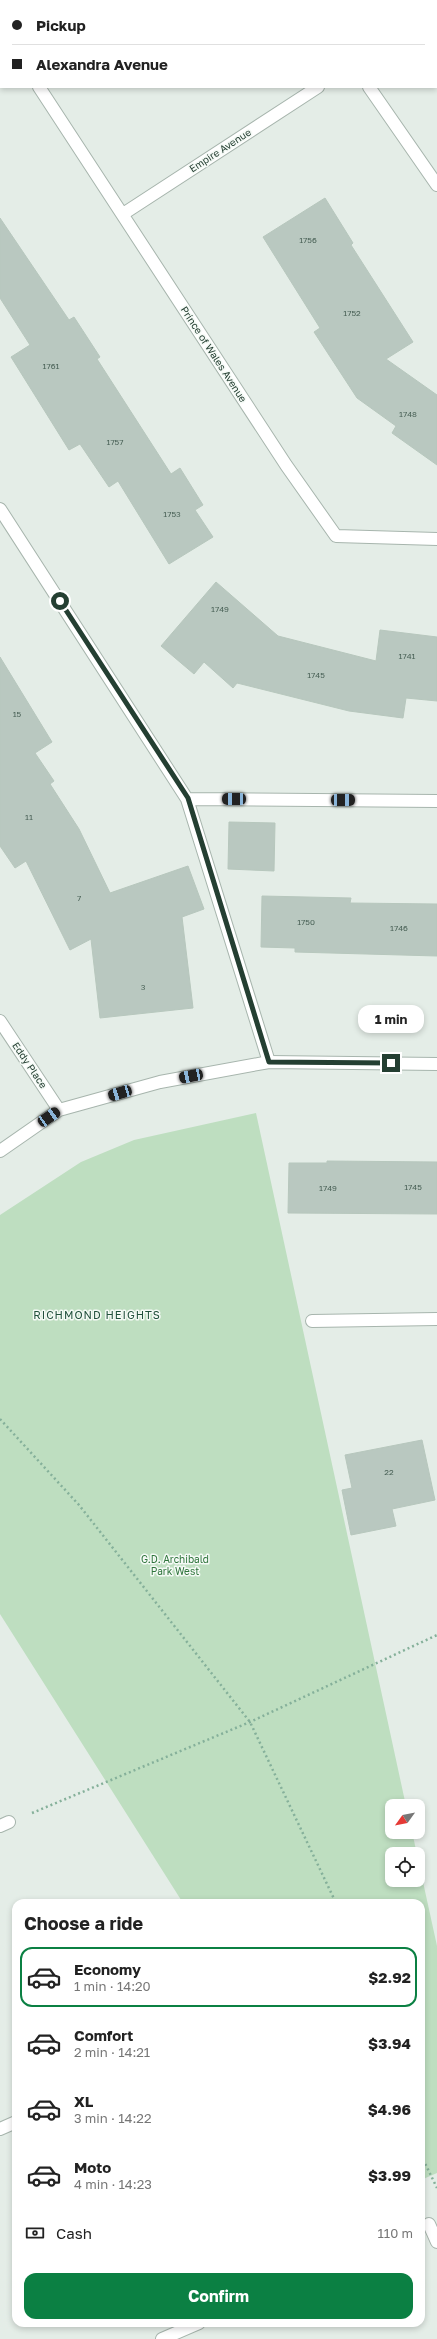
<!DOCTYPE html>
<html lang="en">
<head>
<meta charset="utf-8">
<style>
	body { margin:0; font-family:"Golos Text",sans-serif; background:#f2f2f2; color:#222; height:100vh; display:flex; flex-direction:column; font-size:15px; white-space:nowrap }
	* { box-sizing:border-box; margin:0 }
	p { font-size:13px; color:#767676 }
	.icon { flex:none; width:22px; height:22px; fill:none; stroke:currentColor; stroke-width:2; stroke-linecap:round; stroke-linejoin:round }
	.map { position:relative; flex:1; overflow:hidden }
	.side { position:absolute; left:12px; top:1899px; width:413px; height:428px; display:flex; flex-direction:column; background:#fff; border-radius:12px; box-shadow:0 2px 6px #0003 }
	.side>* { flex:none }
	.hud { position:absolute; left:0px; top:0px; width:437px; height:88px; box-shadow:0 2px 6px #0003; display:grid; align-content:center; height:88px; padding:0 12px; background:#fff }
	.needle { width:26px; rotate:237deg }
	.controls { position:absolute; left:385px; top:1799px; display:grid; gap:8px }
	.controls a { display:grid; place-items:center; width:40px; height:40px; border-radius:8px; background:#fff; box-shadow:0 2px 6px #0003; font-size:20px }
	.end { position:absolute; width:18px; height:18px; margin:-9px; border:5px solid #243f32; background:#fff; box-shadow:0 0 0 2px #fff }
	.from { border-radius:50% }
	.bubble { position:absolute; height:28px; border-radius:12px; background:#fff; box-shadow:0 2px 6px #0003; font-size:13px; font-weight:700; line-height:28px; text-align:center }
	.car { position:absolute; width:12px; height:24px; margin:-12px -6px; border-radius:5px; box-shadow:0 0 3px 1px #0007; background:linear-gradient(#222 24%,#8ab4d8 0 40%,#222 0 76%,#8ab4d8 0 86%,#222 0) }
	.hud b { display:flex; align-items:center; gap:14px; height:38px; font-size:15px }
	.hud b+b { border-top:1px solid #e0e0e0 }
	.hud i { width:10px; height:10px; background:#222 }
	ul { padding:0; list-style:none }
	li { display:flex; align-items:center; gap:12px; height:60px; margin:0 8px 6px; padding:0 4px; border:2px solid transparent; border-radius:12px }
	li div { flex:1 }
	li b { display:block; font-size:15px }
	li em { font-style:normal; font-weight:700 }
	li.current { border-color:#0b8043 }
	li>.icon { width:36px; height:36px; stroke-width:1.5 }
	h2 { padding:0 12px; font-size:18px; line-height:48px }
	.pay { display:flex; align-items:center; gap:10px; height:44px; padding:0 12px; font-size:15px }
	.pay p { margin-inline-start:auto }
	.cta { display:flex; gap:8px; margin-top:auto; padding:8px 12px }
	.cta a { flex:1; height:46px; border-radius:12px; background:#0b8043; color:#fff; font-size:16px; font-weight:700; line-height:46px; text-align:center }
	.map>svg:first-child { display:block }
</style>
</head>
<body>
<div class="map">
<svg width="437" height="2339" viewBox="0 0 437 2339">
	<rect width="100%" height="100%" fill="#e4ede7"/>
	<path fill="#bedec0" d="M 256,1113 L 406,1806 L 392,1806 L 392,1832 L 412,1832 L 417,1854 L 392,1854 L 392,1880 L 418,1880 L 418,1859 L 437,1946 L 437,2173 L 421,2180 L 421,1903 L 183,1903 L 0,1614 L 0,1215 L 81,1162 L 134,1140 Z"/>
	<path fill="#b9c8c0" stroke="#b7c7bd" d="M 325,198 L 353,243 L 351,245 L 413,342 L 386,359 L 437,395 L 437,465 L 392,433 L 396,426 L 357,398 L 314,332 L 320,328 L 263,237 Z
		M 0,218 L 69,320 L 74,317 L 100,357 L 97,359 L 171,474 L 180,468 L 203,505 L 195,510 L 213,537 L 169,564 L 118,481 L 109,487 L 80,444 L 69,450 L 11,357 L 30,345 L 0,298 Z
		M 216,582 L 278,636 L 376,661 L 380,630 L 437,637 L 437,701 L 406,698 L 403,718 L 349,711 L 237,683 L 233,688 L 204,662 L 194,674 L 161,646 Z
		M 0,657 L 52,742 L 35,753 L 54,781 L 50,784 L 79,829 L 110,893 L 188,866 L 204,909 L 182,917 L 193,1008 L 100,1018 L 91,939 L 70,950 L 26,861 L 15,868 L 0,846 Z
		M 229,822 L 275,823 L 274,871 L 228,869 Z
		M 262,896 L 351,898 L 350,903 L 437,904 L 437,956 L 295,952 L 295,948 L 261,947 Z
		M 327,1161 L 437,1162 L 437,1214 L 288,1213 L 289,1163 L 327,1163 Z
		M 422,1440 L 435,1500 L 392,1509 L 396,1526 L 351,1535 L 342,1490 L 352,1488 L 345,1455 Z"/>
	<g fill="none" stroke-linecap="round" stroke-linejoin="round">
		<g stroke="#a7b5ad" stroke-width="14">
			<path id="service" d="M 369,87 L 437,185
				M 0,509 L 187,799 L 269,1062
				M 187,799 L 437,801
				M 312,1321 L 437,1319
				M 0,2129 L 16,2122"/>
		</g>
		<g stroke="#a7b5ad" stroke-width="14">
			<path id="minor" d="M 436,27 L 437,27
				M 0,28 L 1,29
				M 39,87 L 286,465 L 336,536 L 437,539
				M 123,214 L 318,87
				M 0,1021 L 59,1110
				M 0,1151 L 59,1110 L 160,1082 L 269,1062 L 437,1064
				M 0,1826 L 9,1822
				M 429,2224 L 437,2242
				M 162,2339 L 199,2323"/>
		</g>
		<path stroke="#85b09a" stroke-width="2.5" stroke-dasharray="2 3" stroke-linecap="butt" d="M 0,1419 L 79,1505 L 250,1722 L 336,1903
			M 32,1813 L 250,1722 L 437,1635
			M 421,2155 L 437,2188"/>
		<use href="#service" stroke="#fff" stroke-width="12"/>
		<use href="#minor" stroke="#fff" stroke-width="12"/>
	</g>
	<g fill="none" stroke-linecap="round" stroke-linejoin="round">
		<path stroke="#243f32" stroke-width="5" d="M 60,601 L 188,798 L 269,1062 L 391,1063"/>
	</g>
	<g text-anchor="middle" stroke-width="3" stroke-linejoin="round" paint-order="stroke">
		<g font-size="8" fill="#496156">
			<text x="308" y="243">1756</text>
			<text x="352" y="316">1752</text>
			<text x="51" y="369">1761</text>
			<text x="408" y="417">1748</text>
			<text x="115" y="445">1757</text>
			<text x="172" y="517">1753</text>
			<text x="220" y="612">1749</text>
			<text x="407" y="659">1741</text>
			<text x="316" y="678">1745</text>
			<text x="17" y="717">15</text>
			<text x="29" y="820">11</text>
			<text x="79" y="901">7</text>
			<text x="306" y="925">1750</text>
			<text x="399" y="931">1746</text>
			<text x="143" y="990">3</text>
			<text x="413" y="1190">1745</text>
			<text x="328" y="1191">1749</text>
			<text x="389" y="1475">22</text>
		</g>
		<g font-size="10" fill="#243f32" stroke="#f5faf6">
			<text transform="translate(220 150) rotate(-33)" y="4">Empire Avenue</text>
			<text transform="translate(214 354) rotate(57)" y="4">Prince of Wales Avenue</text>
			<text transform="translate(30 1065) rotate(56)" y="4">Eddy Place</text>
		</g>
		<g font-size="10" fill="#2f753c" stroke="#f5faf6">
			<text x="175" y="1563">G.D. Archibald<tspan x="175" dy="12">Park West</tspan></text>
		</g>
		<g font-size="11" letter-spacing="1" fill="#20503b" stroke="#f5faf6">
			<text x="97" y="1319">RICHMOND HEIGHTS</text>
		</g>
	</g>
</svg>
<div class="controls">
<a><svg class="needle" viewBox="-14 -14 28 28"><path d="M0-13l5 13h-10z" fill="#e53935"/><path d="M0 13l5-13h-10z" fill="#767676"/></svg></a>
<a><svg class="icon" aria-label="locate" viewBox="0 0 24 24"><circle cx="12" cy="12" r="6"/><path d="M12 2v4M12 18v4M2 12h4M18 12h4"/></svg></a>
</div>
<i class="end from" style="left:60px;top:601px"></i>
<i class="end" style="left:391px;top:1063px"></i>
<div class="bubble" style="left:358px;top:1005px;width:66px">1 min</div>
<i class="car" style="left:234px;top:799px;rotate:270deg"></i>
<i class="car" style="left:343px;top:800px;rotate:90deg"></i>
<i class="car" style="left:191px;top:1076px;rotate:259deg"></i>
<i class="car" style="left:120px;top:1093px;rotate:254deg"></i>
<i class="car" style="left:49px;top:1117px;rotate:56deg"></i>
<div class="hud">
<b><i class="from"></i>Pickup</b>
<b><i></i>Alexandra Avenue</b>
</div>
<section class="side">
<h2>Choose a ride</h2>
<ul>
<li class="current"><svg class="icon" aria-label="car" viewBox="0 0 24 24"><path d="M5 17H2v-5l4-1 3-4h7l3 4 3 1v5h-3M9 17h6M6 11h13"/><circle cx="7" cy="17" r="2"/><circle cx="17" cy="17" r="2"/></svg><div><b>Economy</b><p>1 min · 14:20</p></div><em>$2.92</em></li>
<li><svg class="icon" aria-label="car" viewBox="0 0 24 24"><path d="M5 17H2v-5l4-1 3-4h7l3 4 3 1v5h-3M9 17h6M6 11h13"/><circle cx="7" cy="17" r="2"/><circle cx="17" cy="17" r="2"/></svg><div><b>Comfort</b><p>2 min · 14:21</p></div><em>$3.94</em></li>
<li><svg class="icon" aria-label="car" viewBox="0 0 24 24"><path d="M5 17H2v-5l4-1 3-4h7l3 4 3 1v5h-3M9 17h6M6 11h13"/><circle cx="7" cy="17" r="2"/><circle cx="17" cy="17" r="2"/></svg><div><b>XL</b><p>3 min · 14:22</p></div><em>$4.96</em></li>
<li><svg class="icon" aria-label="car" viewBox="0 0 24 24"><path d="M5 17H2v-5l4-1 3-4h7l3 4 3 1v5h-3M9 17h6M6 11h13"/><circle cx="7" cy="17" r="2"/><circle cx="17" cy="17" r="2"/></svg><div><b>Moto</b><p>4 min · 14:23</p></div><em>$3.99</em></li>
</ul>
<div class="pay"><svg class="icon" aria-label="cash" viewBox="0 0 24 24"><path d="M3 7h18v10H3z"/><circle cx="12" cy="12" r="2"/></svg>Cash<p>110 m</p></div>
<div class="cta"><a>Confirm</a></div>
</section>
</div>
</body>
</html>
